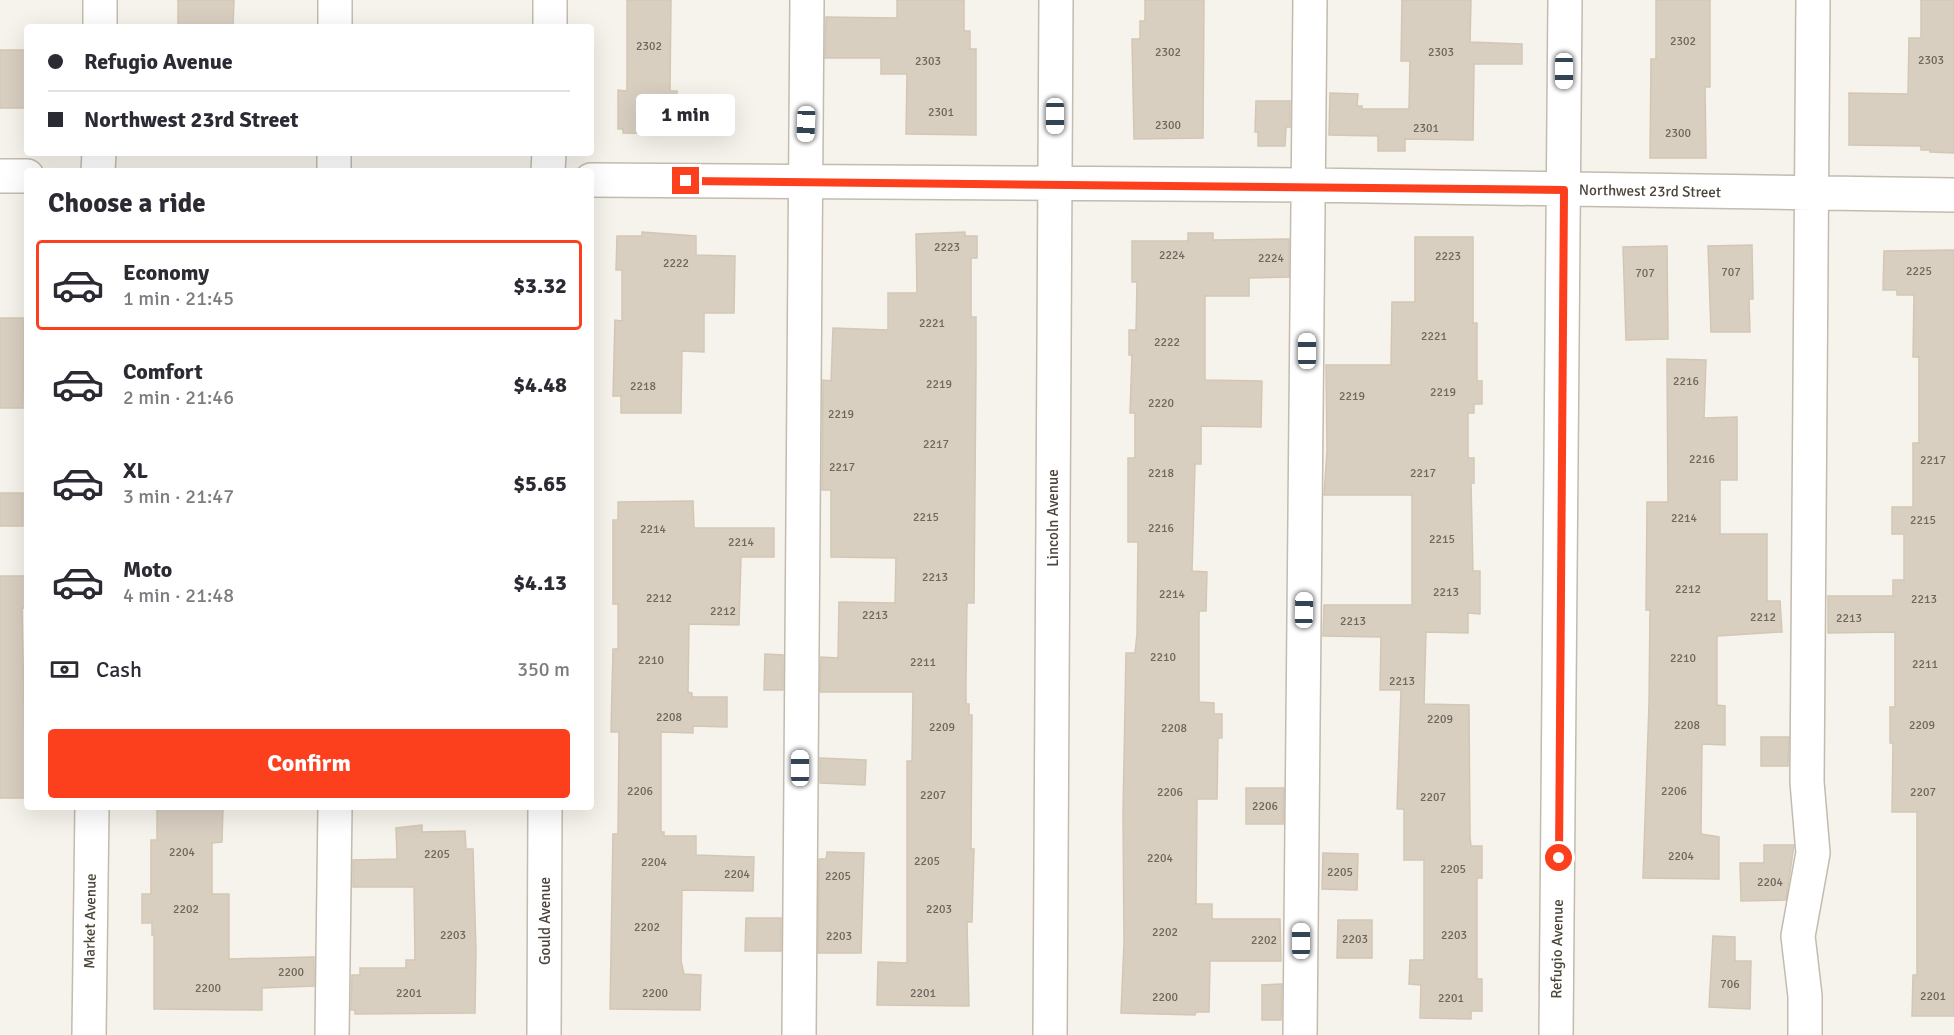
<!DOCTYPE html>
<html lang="en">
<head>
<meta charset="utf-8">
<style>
	body { margin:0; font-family:Signika,sans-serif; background:#f7f7f7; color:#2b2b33; height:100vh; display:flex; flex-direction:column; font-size:22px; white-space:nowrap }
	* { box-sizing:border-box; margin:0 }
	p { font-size:20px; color:#7c7c81 }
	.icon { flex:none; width:33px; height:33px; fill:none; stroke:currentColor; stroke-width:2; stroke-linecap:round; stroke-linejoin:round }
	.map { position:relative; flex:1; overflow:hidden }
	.details { position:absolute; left:24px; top:168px; width:570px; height:642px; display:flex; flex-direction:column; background:#fff; border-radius:6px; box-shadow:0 6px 24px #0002 }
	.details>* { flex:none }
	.top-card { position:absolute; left:24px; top:24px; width:570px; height:132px; border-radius:6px; box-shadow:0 6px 24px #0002; display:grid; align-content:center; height:132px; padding:0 24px; background:#fff }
	.end { position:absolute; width:27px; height:27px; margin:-14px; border:8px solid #fc3f1d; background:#fff; box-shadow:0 0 0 3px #fff }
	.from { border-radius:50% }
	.bubble { position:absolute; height:42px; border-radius:6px; background:#fff; box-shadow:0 6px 24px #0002; font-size:20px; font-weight:700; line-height:42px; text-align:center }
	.car { position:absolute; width:18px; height:36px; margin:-18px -9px; border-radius:8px; box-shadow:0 0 4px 2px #0007; background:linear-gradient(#fff 24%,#345 0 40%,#fff 0 76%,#345 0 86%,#fff 0) }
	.top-card b { display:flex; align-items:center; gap:21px; height:57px; font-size:22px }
	.top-card b+b { border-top:2px solid #e1e1e2 }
	.top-card i { width:15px; height:15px; background:#2b2b33 }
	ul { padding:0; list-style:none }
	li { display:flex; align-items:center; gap:18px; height:90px; margin:0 12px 9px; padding:0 12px; border:3px solid transparent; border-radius:6px }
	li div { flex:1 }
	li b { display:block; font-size:22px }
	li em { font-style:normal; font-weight:700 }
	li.current { border-color:#fc3f1d }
	li>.icon { width:54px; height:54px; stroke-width:1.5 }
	h2 { padding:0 24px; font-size:27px; line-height:72px }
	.pay { display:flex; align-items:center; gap:15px; height:66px; padding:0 24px; font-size:22px }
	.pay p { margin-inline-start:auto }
	.cta { display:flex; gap:12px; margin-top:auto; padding:12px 24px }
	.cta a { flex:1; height:69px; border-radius:6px; background:#fc3f1d; color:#fff; font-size:24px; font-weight:700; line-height:69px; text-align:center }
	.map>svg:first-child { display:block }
</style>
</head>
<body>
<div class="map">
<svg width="1954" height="1035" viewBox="0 0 1954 1035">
	<rect width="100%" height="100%" fill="#f6f3ec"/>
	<path fill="#d8cfc1" stroke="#d3c7b4" stroke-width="1.5" d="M 178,0 L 234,0 L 233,27 L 178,27 Z
		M 627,0 L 671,0 L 670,91 L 677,91 L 676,134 L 623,133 L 623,129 L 618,129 L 618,90 L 627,91 Z
		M 897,0 L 964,0 L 964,31 L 970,31 L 970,49 L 976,49 L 976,135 L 906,134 L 907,74 L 881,74 L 881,58 L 825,58 L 826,17 L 897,18 Z
		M 1145,0 L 1204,0 L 1203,138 L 1134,139 L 1132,39 L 1140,39 L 1140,21 L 1145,21 Z
		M 1402,0 L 1471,0 L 1470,42 L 1522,44 L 1522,64 L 1474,64 L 1473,140 L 1405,139 L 1405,151 L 1378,151 L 1378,136 L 1329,135 L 1330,93 L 1358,94 L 1357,106 L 1362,106 L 1362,109 L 1409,109 L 1410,61 L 1401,61 Z
		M 1656,0 L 1710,0 L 1710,87 L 1705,87 L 1706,158 L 1650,158 L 1651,59 L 1656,59 Z
		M 1921,0 L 1954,0 L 1954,153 L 1930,152 L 1930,150 L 1921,150 L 1921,146 L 1849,145 L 1849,93 L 1908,94 L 1909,38 L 1921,38 Z
		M 0,50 L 25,50 L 25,108 L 0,108 Z
		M 1256,101 L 1290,101 L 1290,127 L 1286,127 L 1285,146 L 1258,146 L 1258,132 L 1255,132 Z
		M 642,232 L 696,236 L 696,255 L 735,256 L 734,313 L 704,313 L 704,352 L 682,351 L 681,413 L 621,413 L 621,396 L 613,396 L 615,320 L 622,321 L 622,270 L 616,270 L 617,236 L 642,236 Z
		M 965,232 L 965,236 L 977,236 L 977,258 L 971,258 L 971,317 L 976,317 L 976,367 L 974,603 L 967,603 L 966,678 L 966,704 L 969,704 L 969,715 L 972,715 L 971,849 L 974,849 L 972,922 L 967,922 L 969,1006 L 877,1005 L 878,962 L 907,963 L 907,761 L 912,761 L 913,692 L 820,692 L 821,657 L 838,658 L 839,602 L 895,603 L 896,558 L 831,557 L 831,490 L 822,490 L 823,380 L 831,381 L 833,328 L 888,330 L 888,293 L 917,293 L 916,234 Z
		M 1188,233 L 1213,233 L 1213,240 L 1289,239 L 1289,277 L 1249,278 L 1249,296 L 1205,296 L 1205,380 L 1262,381 L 1261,427 L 1201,426 L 1201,464 L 1195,464 L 1192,571 L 1207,572 L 1206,611 L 1199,611 L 1199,702 L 1214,703 L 1214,714 L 1222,714 L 1222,738 L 1218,738 L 1217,799 L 1197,799 L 1196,904 L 1212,904 L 1212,919 L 1280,919 L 1281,961 L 1210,961 L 1209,1012 L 1196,1012 L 1195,1015 L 1121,1013 L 1124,943 L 1123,813 L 1126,653 L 1135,653 L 1137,634 L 1138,542 L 1128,542 L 1128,458 L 1135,458 L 1135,413 L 1130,413 L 1132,355 L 1129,355 L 1129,330 L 1136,330 L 1137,282 L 1132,282 L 1132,241 L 1188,241 Z
		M 1415,237 L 1473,237 L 1473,323 L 1477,323 L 1477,381 L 1482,381 L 1482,404 L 1474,404 L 1474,413 L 1468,413 L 1468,458 L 1474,458 L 1474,483 L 1471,483 L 1473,571 L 1480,571 L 1480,614 L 1468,613 L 1468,633 L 1426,632 L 1424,704 L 1469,705 L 1470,837 L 1471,846 L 1482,846 L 1482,878 L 1477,878 L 1477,979 L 1482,979 L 1482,1011 L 1471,1011 L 1471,1019 L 1420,1018 L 1421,985 L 1409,984 L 1410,960 L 1424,960 L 1424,860 L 1404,860 L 1404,809 L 1397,809 L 1401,690 L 1380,690 L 1381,637 L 1323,636 L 1324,605 L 1412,605 L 1412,495 L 1324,495 L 1327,451 L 1326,365 L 1391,365 L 1392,302 L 1415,302 Z
		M 1752,245 L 1753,299 L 1749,299 L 1750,332 L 1711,332 L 1708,246 Z
		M 1667,246 L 1668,339 L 1626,340 L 1623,247 Z
		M 1954,250 L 1954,1016 L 1912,1016 L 1913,975 L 1917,975 L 1917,812 L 1892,812 L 1893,743 L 1890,743 L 1890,707 L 1895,707 L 1895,632 L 1828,633 L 1828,596 L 1893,596 L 1893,580 L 1904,580 L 1904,534 L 1892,534 L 1892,507 L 1913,507 L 1913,443 L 1919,443 L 1919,357 L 1913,357 L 1914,295 L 1897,295 L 1897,290 L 1883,290 L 1884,251 Z
		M 0,318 L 24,318 L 23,408 L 0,408 Z
		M 1667,359 L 1706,360 L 1704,418 L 1737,417 L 1737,480 L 1720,480 L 1720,534 L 1767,534 L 1767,601 L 1780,601 L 1782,632 L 1717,636 L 1717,705 L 1725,706 L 1725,745 L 1702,744 L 1701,834 L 1719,837 L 1719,879 L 1643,878 L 1649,703 L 1650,610 L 1646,610 L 1647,502 L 1668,502 Z
		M 0,493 L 23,493 L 23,526 L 0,526 Z
		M 693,501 L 694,528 L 774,528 L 774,557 L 741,557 L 739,625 L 689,624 L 688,692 L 692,693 L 692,697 L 727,697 L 727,727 L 693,726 L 693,733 L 661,732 L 661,832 L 664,832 L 664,836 L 696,836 L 696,855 L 754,857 L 753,891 L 682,890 L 681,961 L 684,974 L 701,975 L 700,1010 L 610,1009 L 613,834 L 618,834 L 619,732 L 611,732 L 613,649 L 618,649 L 618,604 L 613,604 L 613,520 L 618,520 L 618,502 Z
		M 0,576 L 27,576 L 27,608 L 22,608 L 26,798 L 0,798 Z
		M 765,654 L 783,655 L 783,690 L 764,690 Z
		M 1761,737 L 1789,737 L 1788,766 L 1761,766 Z
		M 820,758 L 866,760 L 865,785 L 820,783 Z
		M 1246,788 L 1284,788 L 1283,824 L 1246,824 Z
		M 157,807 L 223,807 L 222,842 L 212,843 L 212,894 L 229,894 L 229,959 L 314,957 L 314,986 L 262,988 L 262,1010 L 154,1009 L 154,935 L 152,935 L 152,923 L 142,923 L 142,894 L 151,894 L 151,840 L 157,840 Z
		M 422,825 L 422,832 L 465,831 L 466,849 L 473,849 L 476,950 L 475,1013 L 355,1014 L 355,1010 L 351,1010 L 352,975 L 360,975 L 360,968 L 406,968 L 406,960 L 415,960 L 414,887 L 353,887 L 353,860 L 397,859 L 396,828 Z
		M 1764,845 L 1794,845 L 1786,900 L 1741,901 L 1740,863 L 1764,863 Z
		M 827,852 L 864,853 L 861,953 L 818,953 L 819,859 L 826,859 Z
		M 1323,853 L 1358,854 L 1357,890 L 1322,889 Z
		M 746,918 L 781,918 L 781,951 L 745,951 Z
		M 1338,920 L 1372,920 L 1372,958 L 1337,958 Z
		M 1713,936 L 1735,937 L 1735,961 L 1751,961 L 1750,1009 L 1709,1007 Z
		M 1282,984 L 1281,1020 L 1262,1020 L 1262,985 Z"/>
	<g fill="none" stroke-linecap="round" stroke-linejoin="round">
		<g stroke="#c2bbae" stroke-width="36">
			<path id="minor" d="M 100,27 L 100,0
				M 335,27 L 335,0
				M 550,27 L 550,0
				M 98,171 L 99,153
				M 334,171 L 334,153
				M 548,171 L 549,153
				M 0,176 L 27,176
				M 591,180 L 1308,185 L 1954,195
				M 89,1035 L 92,807
				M 332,1035 L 335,807
				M 544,1035 L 545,807
				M 799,1035 L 807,0
				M 1050,1035 L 1056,0
				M 1300,1035 L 1310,0
				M 1556,1035 L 1565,0
				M 1805,1035 L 1805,996 L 1798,936 L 1813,853 L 1807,782 L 1813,0"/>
		</g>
		<use href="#minor" stroke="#fff" stroke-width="33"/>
	</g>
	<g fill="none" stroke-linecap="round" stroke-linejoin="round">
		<path stroke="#fc3f1d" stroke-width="8" d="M 686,181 L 1564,190 L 1559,858"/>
	</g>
	<g text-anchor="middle" stroke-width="4.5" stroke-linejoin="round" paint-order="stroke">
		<g font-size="12" fill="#6e675b">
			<text x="1683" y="45">2302</text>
			<text x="649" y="50">2302</text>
			<text x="1168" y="56">2302</text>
			<text x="1441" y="56">2303</text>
			<text x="1931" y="64">2303</text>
			<text x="928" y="65">2303</text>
			<text x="941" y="116">2301</text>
			<text x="1168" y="129">2300</text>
			<text x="1426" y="132">2301</text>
			<text x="1678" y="137">2300</text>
			<text x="947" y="251">2223</text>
			<text x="1172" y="259">2224</text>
			<text x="1448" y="260">2223</text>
			<text x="1271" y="262">2224</text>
			<text x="676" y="267">2222</text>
			<text x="1919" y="275">2225</text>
			<text x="1731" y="276">707</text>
			<text x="1645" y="277">707</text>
			<text x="932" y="327">2221</text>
			<text x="1434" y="340">2221</text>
			<text x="1167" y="346">2222</text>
			<text x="1686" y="385">2216</text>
			<text x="939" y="388">2219</text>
			<text x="643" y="390">2218</text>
			<text x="1443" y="396">2219</text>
			<text x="1352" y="400">2219</text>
			<text x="1161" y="407">2220</text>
			<text x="841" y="418">2219</text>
			<text x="936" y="448">2217</text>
			<text x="1702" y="463">2216</text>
			<text x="1933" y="464">2217</text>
			<text x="842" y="471">2217</text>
			<text x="1161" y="477">2218</text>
			<text x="1423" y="477">2217</text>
			<text x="926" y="521">2215</text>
			<text x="1684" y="522">2214</text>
			<text x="1923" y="524">2215</text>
			<text x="1161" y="532">2216</text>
			<text x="653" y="533">2214</text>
			<text x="1442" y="543">2215</text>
			<text x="741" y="546">2214</text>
			<text x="935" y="581">2213</text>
			<text x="1688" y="593">2212</text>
			<text x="1446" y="596">2213</text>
			<text x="1172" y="598">2214</text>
			<text x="659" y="602">2212</text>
			<text x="1924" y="603">2213</text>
			<text x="723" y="615">2212</text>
			<text x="875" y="619">2213</text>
			<text x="1763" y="621">2212</text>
			<text x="1849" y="622">2213</text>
			<text x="1353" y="625">2213</text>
			<text x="1163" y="661">2210</text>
			<text x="1683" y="662">2210</text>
			<text x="651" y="664">2210</text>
			<text x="923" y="666">2211</text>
			<text x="1925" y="668">2211</text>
			<text x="1402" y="685">2213</text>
			<text x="669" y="721">2208</text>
			<text x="1440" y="723">2209</text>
			<text x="1687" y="729">2208</text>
			<text x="1922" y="729">2209</text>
			<text x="942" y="731">2209</text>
			<text x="1174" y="732">2208</text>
			<text x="640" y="795">2206</text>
			<text x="1674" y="795">2206</text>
			<text x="1170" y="796">2206</text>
			<text x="1923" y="796">2207</text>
			<text x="933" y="799">2207</text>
			<text x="1433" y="801">2207</text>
			<text x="1265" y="810">2206</text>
			<text x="182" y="856">2204</text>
			<text x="437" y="858">2205</text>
			<text x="1681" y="860">2204</text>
			<text x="1160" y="862">2204</text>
			<text x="927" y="865">2205</text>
			<text x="654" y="866">2204</text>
			<text x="1453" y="873">2205</text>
			<text x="1340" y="876">2205</text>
			<text x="737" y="878">2204</text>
			<text x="838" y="880">2205</text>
			<text x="1770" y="886">2204</text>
			<text x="186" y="913">2202</text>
			<text x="939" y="913">2203</text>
			<text x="647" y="931">2202</text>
			<text x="1165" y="936">2202</text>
			<text x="453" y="939">2203</text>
			<text x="1454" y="939">2203</text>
			<text x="839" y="940">2203</text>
			<text x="1355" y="943">2203</text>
			<text x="1264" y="944">2202</text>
			<text x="291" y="976">2200</text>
			<text x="1730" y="988">706</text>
			<text x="208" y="992">2200</text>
			<text x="409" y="997">2201</text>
			<text x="655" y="997">2200</text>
			<text x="923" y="997">2201</text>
			<text x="1933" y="1000">2201</text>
			<text x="1165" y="1001">2200</text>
			<text x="1451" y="1002">2201</text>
		</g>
		<g font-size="15" fill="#4b4439" stroke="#fff">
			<text transform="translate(1650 191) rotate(1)" y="5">Northwest 23rd Street</text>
			<text transform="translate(1053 518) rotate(-90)" y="5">Lincoln Avenue</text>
			<text transform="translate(90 921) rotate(-89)" y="5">Market Avenue</text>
			<text transform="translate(545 921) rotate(-90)" y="5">Gould Avenue</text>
			<text transform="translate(1557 949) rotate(-89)" y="5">Refugio Avenue</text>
		</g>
	</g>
</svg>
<i class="end from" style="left:1559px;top:858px"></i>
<i class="end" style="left:686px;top:181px"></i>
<div class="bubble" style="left:636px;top:94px;width:99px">1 min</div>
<i class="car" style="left:1564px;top:71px;rotate:180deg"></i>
<i class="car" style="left:1055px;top:116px;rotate:180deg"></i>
<i class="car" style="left:806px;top:124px;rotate:182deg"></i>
<i class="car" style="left:1307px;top:351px;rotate:0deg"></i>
<i class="car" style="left:1304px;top:610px;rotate:1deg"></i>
<i class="car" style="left:800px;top:768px;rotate:0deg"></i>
<i class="car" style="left:1301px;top:941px;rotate:0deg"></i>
<div class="top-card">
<b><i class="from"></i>Refugio Avenue</b>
<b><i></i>Northwest 23rd Street</b>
</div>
<section class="details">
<h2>Choose a ride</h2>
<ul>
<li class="current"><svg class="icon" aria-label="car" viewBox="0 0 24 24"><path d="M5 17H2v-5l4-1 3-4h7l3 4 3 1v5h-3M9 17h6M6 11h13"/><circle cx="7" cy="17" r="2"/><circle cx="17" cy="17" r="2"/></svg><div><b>Economy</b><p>1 min · 21:45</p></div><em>$3.32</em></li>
<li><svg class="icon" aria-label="car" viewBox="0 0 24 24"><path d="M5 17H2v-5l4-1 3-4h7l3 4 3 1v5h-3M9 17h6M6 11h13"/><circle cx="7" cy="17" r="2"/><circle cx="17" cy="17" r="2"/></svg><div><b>Comfort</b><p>2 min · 21:46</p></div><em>$4.48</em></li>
<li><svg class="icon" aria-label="car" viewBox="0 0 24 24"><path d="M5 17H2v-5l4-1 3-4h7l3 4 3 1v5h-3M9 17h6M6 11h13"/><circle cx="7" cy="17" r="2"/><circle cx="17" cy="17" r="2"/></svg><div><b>XL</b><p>3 min · 21:47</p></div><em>$5.65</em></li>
<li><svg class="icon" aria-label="car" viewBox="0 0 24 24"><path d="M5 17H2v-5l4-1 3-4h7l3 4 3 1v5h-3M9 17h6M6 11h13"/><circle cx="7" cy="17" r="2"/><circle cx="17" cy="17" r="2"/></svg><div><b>Moto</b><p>4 min · 21:48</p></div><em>$4.13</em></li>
</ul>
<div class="pay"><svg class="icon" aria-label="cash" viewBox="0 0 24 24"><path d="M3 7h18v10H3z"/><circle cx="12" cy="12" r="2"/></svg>Cash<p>350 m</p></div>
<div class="cta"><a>Confirm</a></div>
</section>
</div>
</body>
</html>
